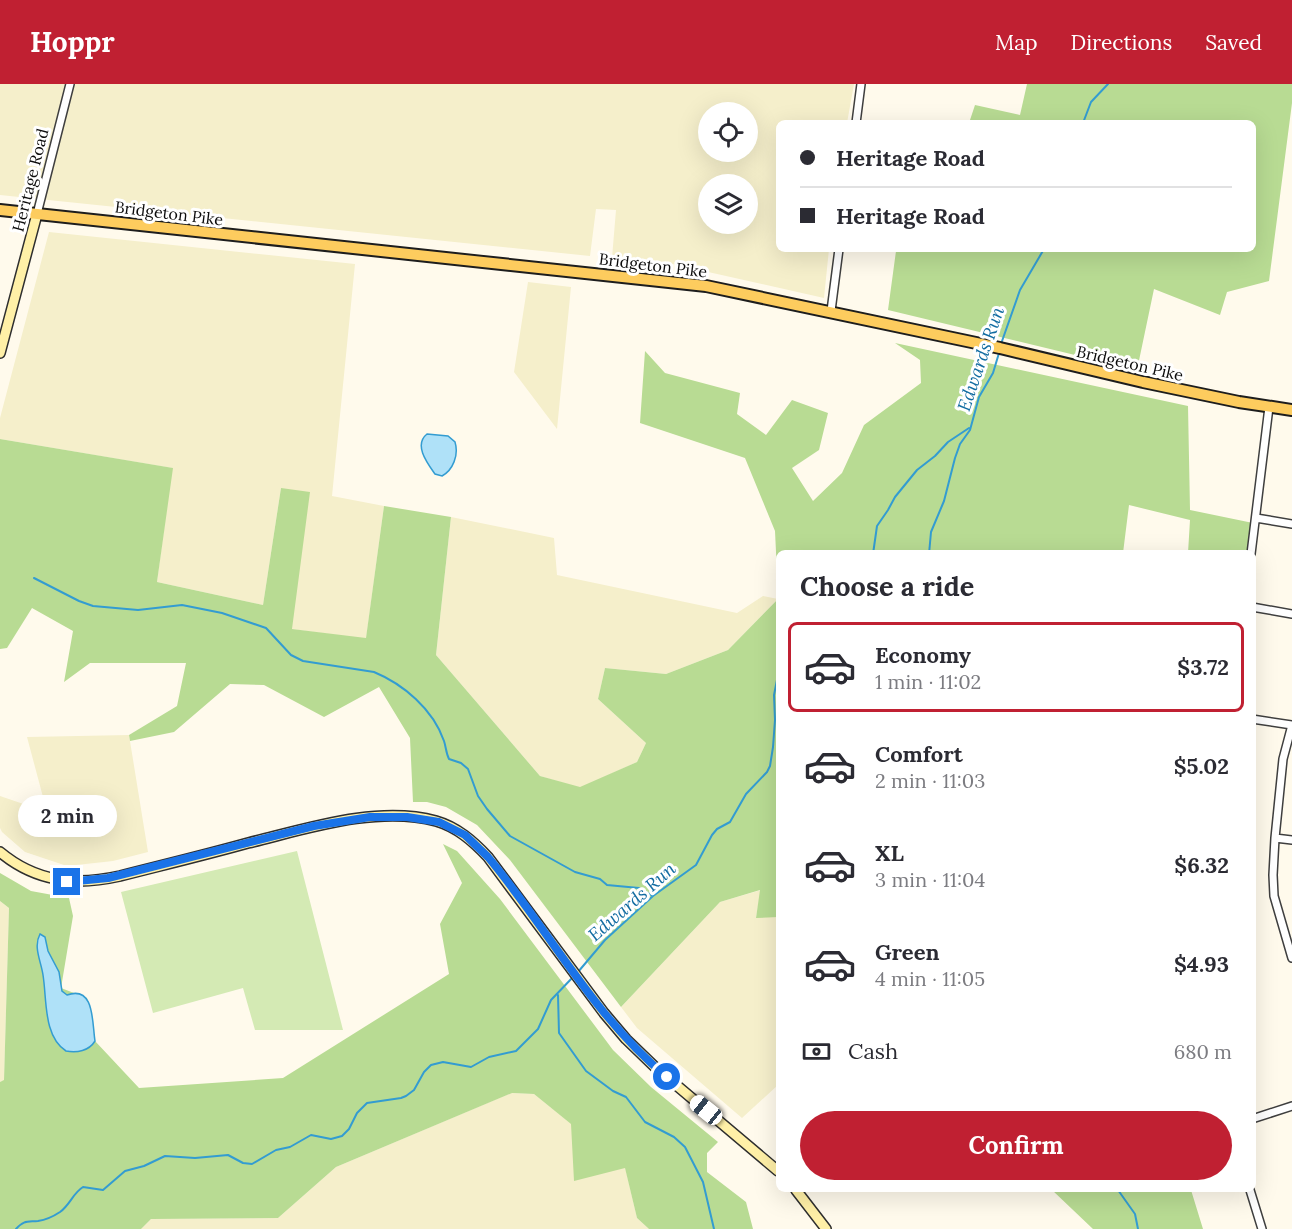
<!DOCTYPE html>
<html lang="en">
<head>
<meta charset="utf-8">
<style>
	body { margin:0; font-family:Lora,serif; background:#f7f7f7; color:#2b2b33; height:100vh; display:flex; flex-direction:column; font-size:22px; white-space:nowrap }
	* { box-sizing:border-box; margin:0 }
	p { font-size:20px; color:#7c7c81 }
	.icon { flex:none; width:33px; height:33px; fill:none; stroke:currentColor; stroke-width:2; stroke-linecap:round; stroke-linejoin:round }
	.map { position:relative; flex:1; overflow:hidden }
	.side { position:absolute; left:776px; top:466px; width:480px; height:642px; display:flex; flex-direction:column; background:#fff; border-radius:9px; box-shadow:0 6px 24px #0002 }
	.side>* { flex:none }
	.banner { position:absolute; left:776px; top:36px; width:480px; height:132px; border-radius:9px; box-shadow:0 6px 24px #0002; display:grid; align-content:center; height:132px; padding:0 24px; background:#fff }
	.buttons { position:absolute; left:698px; top:18px; display:grid; gap:12px }
	.buttons a { display:grid; place-items:center; width:60px; height:60px; border-radius:50%; background:#fff; box-shadow:0 6px 24px #0002; font-size:30px }
	.end { position:absolute; width:27px; height:27px; margin:-14px; border:8px solid #1a73e8; background:#fff; box-shadow:0 0 0 3px #fff }
	.from { border-radius:50% }
	.bubble { position:absolute; height:42px; border-radius:21px; background:#fff; box-shadow:0 6px 24px #0002; font-size:20px; font-weight:800; line-height:42px; text-align:center }
	.car { position:absolute; width:18px; height:36px; margin:-18px -9px; border-radius:8px; box-shadow:0 0 4px 2px #0007; background:linear-gradient(#fff 24%,#345 0 40%,#fff 0 76%,#345 0 86%,#fff 0) }
	.banner b { display:flex; align-items:center; gap:21px; height:57px; font-size:22px }
	.banner b+b { border-top:2px solid #e1e1e2 }
	.banner i { width:15px; height:15px; background:#2b2b33 }
	ul { padding:0; list-style:none }
	li { display:flex; align-items:center; gap:18px; height:90px; margin:0 12px 9px; padding:0 12px; border:3px solid transparent; border-radius:9px }
	li div { flex:1 }
	li b { display:block; font-size:22px }
	li em { font-style:normal; font-weight:800 }
	li.selected { border-color:#c02032 }
	li>.icon { width:54px; height:54px; stroke-width:1.5 }
	h2 { padding:0 24px; font-size:27px; line-height:72px }
	.pay { display:flex; align-items:center; gap:15px; height:66px; padding:0 24px; font-size:22px }
	.pay p { margin-inline-start:auto }
	.button { display:flex; gap:12px; margin-top:auto; padding:12px 24px }
	.button a { flex:1; height:69px; border-radius:36px; background:#c02032; color:#fff; font-size:24px; font-weight:800; line-height:69px; text-align:center }
	header { display:flex; align-items:center; gap:36px; box-sizing:border-box; height:84px; padding:0 30px; background:#c02032; color:#fff }
	header strong { font-size:28px }
	nav { display:flex; gap:33px; margin-inline-start:auto; font-size:21px }
	.map>svg:first-child { display:block }
</style>
</head>
<body>
<header>
<strong>Hoppr</strong>
<nav><a>Map</a><a>Directions</a><a>Saved</a></nav>
</header>
<div class="map">
<svg width="1292" height="1145" viewBox="0 0 1292 1145">
	<rect width="100%" height="100%" fill="#fffaec"/>
	<path fill="#f5efcb" fill-rule="evenodd" d="M 0,0 L 854,0 L 847,39 L 778,39 L 778,165 L 829,165 L 824,214 L 668,179 L 612,174 L 616,126 L 596,125 L 590,172 L 0,111 ZM 708,28 L 747,28 L 747,68 L 708,68 ZM 708,100 L 747,100 L 747,140 L 708,140 Z
		M 49,148 L 355,180 L 332,412 L 384,422 L 366,555 L 291,545 L 281,404 L 263,521 L 157,498 L 172,384 L 0,355 L 0,334 Z
		M 528,198 L 571,203 L 557,345 L 514,288 Z
		M 451,433 L 554,454 L 557,491 L 737,529 L 763,512 L 778,515 L 728,566 L 666,590 L 605,584 L 598,615 L 646,659 L 637,678 L 580,704 L 540,692 L 436,571 Z
		M 129,651 L 148,768 L 113,777 L 67,782 L 25,768 L 2,748 L 0,744 L 0,712 L 47,728 L 27,653 Z
		M 761,806 L 756,833 L 778,833 L 778,1001 L 742,1034 L 637,944 L 621,923 L 720,818 Z
		M 0,817 L 9,824 L 4,997 L 0,998 Z
		M 511,1009 L 534,1010 L 625,1083 L 637,1134 L 649,1145 L 141,1145 L 151,1135 L 278,1134 L 336,1083 Z"/>
	<path fill="#d4eab4" d="M 297,767 L 343,946 L 255,946 L 243,904 L 153,929 L 121,808 Z"/>
	<path fill="#b8db93" d="M 1027,0 L 1292,0 L 1292,19 L 1269,197 L 1227,208 L 1220,231 L 1154,205 L 1137,286 L 888,226 L 896,167 L 894,165 L 1252,165 L 1252,39 L 969,39 L 975,21 L 1020,31 Z
		M 895,259 L 1188,322 L 1190,426 L 1253,439 L 1250,469 L 1188,469 L 1190,436 L 1129,421 L 1123,469 L 778,470 L 778,510 L 775,447 L 745,374 L 640,339 L 645,267 L 665,289 L 740,309 L 737,330 L 766,351 L 792,316 L 828,329 L 819,366 L 792,384 L 813,417 L 842,389 L 864,341 L 921,299 L 920,276 Z
		M 0,355 L 173,384 L 157,498 L 263,521 L 281,404 L 310,408 L 292,545 L 366,554 L 384,422 L 451,433 L 436,571 L 540,692 L 580,703 L 637,678 L 646,659 L 598,615 L 605,584 L 666,590 L 728,566 L 778,515 L 778,833 L 756,834 L 760,806 L 720,818 L 621,923 L 510,776 L 477,741 L 446,723 L 427,718 L 413,718 L 410,654 L 379,603 L 324,633 L 264,601 L 230,600 L 174,648 L 130,657 L 129,651 L 177,622 L 186,579 L 90,579 L 64,598 L 73,547 L 32,524 L 7,564 L 0,565 Z
		M 443,760 L 457,767 L 500,815 L 613,966 L 651,1003 L 718,1058 L 707,1069 L 707,1088 L 746,1118 L 753,1145 L 649,1145 L 637,1134 L 625,1084 L 574,1097 L 571,1040 L 534,1010 L 512,1009 L 336,1083 L 278,1134 L 151,1135 L 141,1145 L 0,1145 L 0,998 L 4,996 L 9,824 L 0,817 L 0,789 L 31,807 L 69,814 L 73,832 L 61,904 L 87,914 L 95,957 L 139,1004 L 283,994 L 449,890 L 440,840 L 462,799 Z
		M 1052,1106 L 1191,1106 L 1203,1145 L 1093,1145 Z"/>
	<path fill="#afe1f8" stroke="#339cd1" stroke-width="1.5" d="M 427,350 L 448,352 L 455,358 C 459,371 453,386 442,392 L 435,390 C 428,380 413,361 427,350 Z
		M 40,850 L 45,853 L 48,867 L 59,888 L 62,907 L 67,911 C 95,901 92,939 95,957 C 89,967 77,969 66,967 C 43,952 47,915 43,891 C 41,877 33,863 40,850 Z"/>
	<g fill="none" stroke-linecap="round" stroke-linejoin="round">
		<path stroke="#339cd1" stroke-width="2" d="M 1083,39 L 1091,18 L 1108,0
			M 1001,260 L 1020,206 L 1044,165
			M 873,470 L 877,442 L 888,426 L 895,413 L 917,386 L 935,372 L 948,358 L 969,344
			M 929,470 L 931,448 L 944,417 L 955,374 L 960,360 L 970,346 L 979,313 L 993,289 L 999,269
			M 34,494 L 79,517 L 93,522 L 138,526 L 182,521 L 222,529 L 266,544 L 291,571 L 303,577 L 374,588 C 403,600 433,625 444,657 C 446,663 446,669 449,675 L 461,679 L 468,685 L 478,712 L 487,725 L 510,752 L 575,788 L 600,795 L 607,801 L 639,804 L 653,812
			M 578,888 L 605,856 L 653,812 L 696,781 L 712,751 L 717,745 L 730,738 L 746,710 L 767,688 L 770,682 L 773,663 L 775,636 L 774,611 L 778,591
			M 558,911 L 559,949 L 586,987 L 613,1007 L 626,1013 L 645,1038 L 674,1053 L 685,1063 L 703,1098 L 714,1145
			M 1118,1106 L 1135,1130 L 1138,1145
			M 16,1145 C 24,1136 27,1138 38,1137 C 45,1136 54,1132 60,1128 C 70,1121 73,1109 83,1103 L 103,1106 L 125,1087 L 144,1082 L 165,1072 L 195,1074 L 228,1071 L 243,1079 L 252,1080 L 276,1066 L 290,1063 L 311,1051 L 331,1055 L 342,1052 L 349,1045 L 357,1029 L 367,1019 L 401,1014 L 406,1012 L 414,1006 L 424,988 L 431,981 L 443,978 L 471,983 L 489,973 L 516,967 L 538,945 L 551,916 L 574,892"/>
		<g stroke="#3f3f3f" stroke-width="10">
			<path id="street" d="M 856,39 L 861,0
				M 37,130 L 70,0
				M 831,227 L 839,165
				M 1256,434 L 1292,440
				M 1251,470 L 1269,323
				M 1252,523 L 1292,530
				M 1252,635 L 1292,641
				M 1292,641 L 1283,675 L 1275,754 L 1273,791 L 1274,812 L 1292,874
				M 1275,754 L 1292,756
				M 1252,1035 L 1292,1022
				M 1250,1106 L 1262,1145"/>
		</g>
		<g stroke="#2e2e2e" stroke-width="12">
			<path id="secondary" d="M 0,269 L 37,130
				M 0,768 C 36,798 75,802 120,792 C 163,781 205,771 248,759 C 306,745 377,721 436,737 C 457,743 473,757 488,773 L 604,929 L 626,955 L 656,984 L 778,1087
				M 796,1106 L 826,1145"/>
		</g>
		<g stroke="#1d1d1d" stroke-width="14">
			<path id="primary" d="M 0,126 L 706,202 L 1000,264 L 1143,298 L 1239,318 L 1292,326"/>
		</g>
		<use href="#street" stroke="#fff" stroke-width="7"/>
		<use href="#secondary" stroke="#fff0a7" stroke-width="9"/>
		<use href="#primary" stroke="#fdcc5e" stroke-width="10"/>
	</g>
	<g fill="none" stroke-linecap="round" stroke-linejoin="round">
		<path stroke="#1a73e8" stroke-width="8" d="M 67,798 L 108,794 L 314,742 L 370,733 L 407,733 L 439,738 L 465,751 L 488,773 C 549,846 593,932 667,993"/>
	</g>
	<g text-anchor="middle" stroke-width="6" stroke-linejoin="round" paint-order="stroke">
		<g font-size="16" fill="#0c0c0c" stroke="#fff">
			<text transform="translate(30 96) rotate(-76)" y="6">Heritage Road</text>
			<text transform="translate(169 129) rotate(7)" y="6">Bridgeton Pike</text>
			<text transform="translate(653 181) rotate(7)" y="6">Bridgeton Pike</text>
			<text transform="translate(1130 279) rotate(13)" y="6">Bridgeton Pike</text>
		</g>
		<g font-size="18" font-style="italic" fill="#126ca1" stroke="#fff">
			<text transform="translate(981 275) rotate(-71)" y="6">Edwards Run</text>
			<text transform="translate(632 818) rotate(-41)" y="6">Edwards Run</text>
		</g>
	</g>
</svg>
<div class="buttons">
<a><svg class="icon" aria-label="locate" viewBox="0 0 24 24"><circle cx="12" cy="12" r="6"/><path d="M12 2v4M12 18v4M2 12h4M18 12h4"/></svg></a>
<a><svg class="icon" aria-label="layers" viewBox="0 0 24 24"><path d="M12 4l9 5-9 5-9-5zM3 14l9 5 9-5"/></svg></a>
</div>
<i class="end from" style="left:667px;top:993px"></i>
<i class="end" style="left:67px;top:798px"></i>
<div class="bubble" style="left:18px;top:711px;width:99px">2 min</div>
<i class="car" style="left:706px;top:1026px;rotate:309deg"></i>
<div class="banner">
<b><i class="from"></i>Heritage Road</b>
<b><i></i>Heritage Road</b>
</div>
<section class="side">
<h2>Choose a ride</h2>
<ul>
<li class="selected"><svg class="icon" aria-label="car" viewBox="0 0 24 24"><path d="M5 17H2v-5l4-1 3-4h7l3 4 3 1v5h-3M9 17h6M6 11h13"/><circle cx="7" cy="17" r="2"/><circle cx="17" cy="17" r="2"/></svg><div><b>Economy</b><p>1 min · 11:02</p></div><em>$3.72</em></li>
<li><svg class="icon" aria-label="car" viewBox="0 0 24 24"><path d="M5 17H2v-5l4-1 3-4h7l3 4 3 1v5h-3M9 17h6M6 11h13"/><circle cx="7" cy="17" r="2"/><circle cx="17" cy="17" r="2"/></svg><div><b>Comfort</b><p>2 min · 11:03</p></div><em>$5.02</em></li>
<li><svg class="icon" aria-label="car" viewBox="0 0 24 24"><path d="M5 17H2v-5l4-1 3-4h7l3 4 3 1v5h-3M9 17h6M6 11h13"/><circle cx="7" cy="17" r="2"/><circle cx="17" cy="17" r="2"/></svg><div><b>XL</b><p>3 min · 11:04</p></div><em>$6.32</em></li>
<li><svg class="icon" aria-label="car" viewBox="0 0 24 24"><path d="M5 17H2v-5l4-1 3-4h7l3 4 3 1v5h-3M9 17h6M6 11h13"/><circle cx="7" cy="17" r="2"/><circle cx="17" cy="17" r="2"/></svg><div><b>Green</b><p>4 min · 11:05</p></div><em>$4.93</em></li>
</ul>
<div class="pay"><svg class="icon" aria-label="cash" viewBox="0 0 24 24"><path d="M3 7h18v10H3z"/><circle cx="12" cy="12" r="2"/></svg>Cash<p>680 m</p></div>
<div class="button"><a>Confirm</a></div>
</section>
</div>
</body>
</html>
